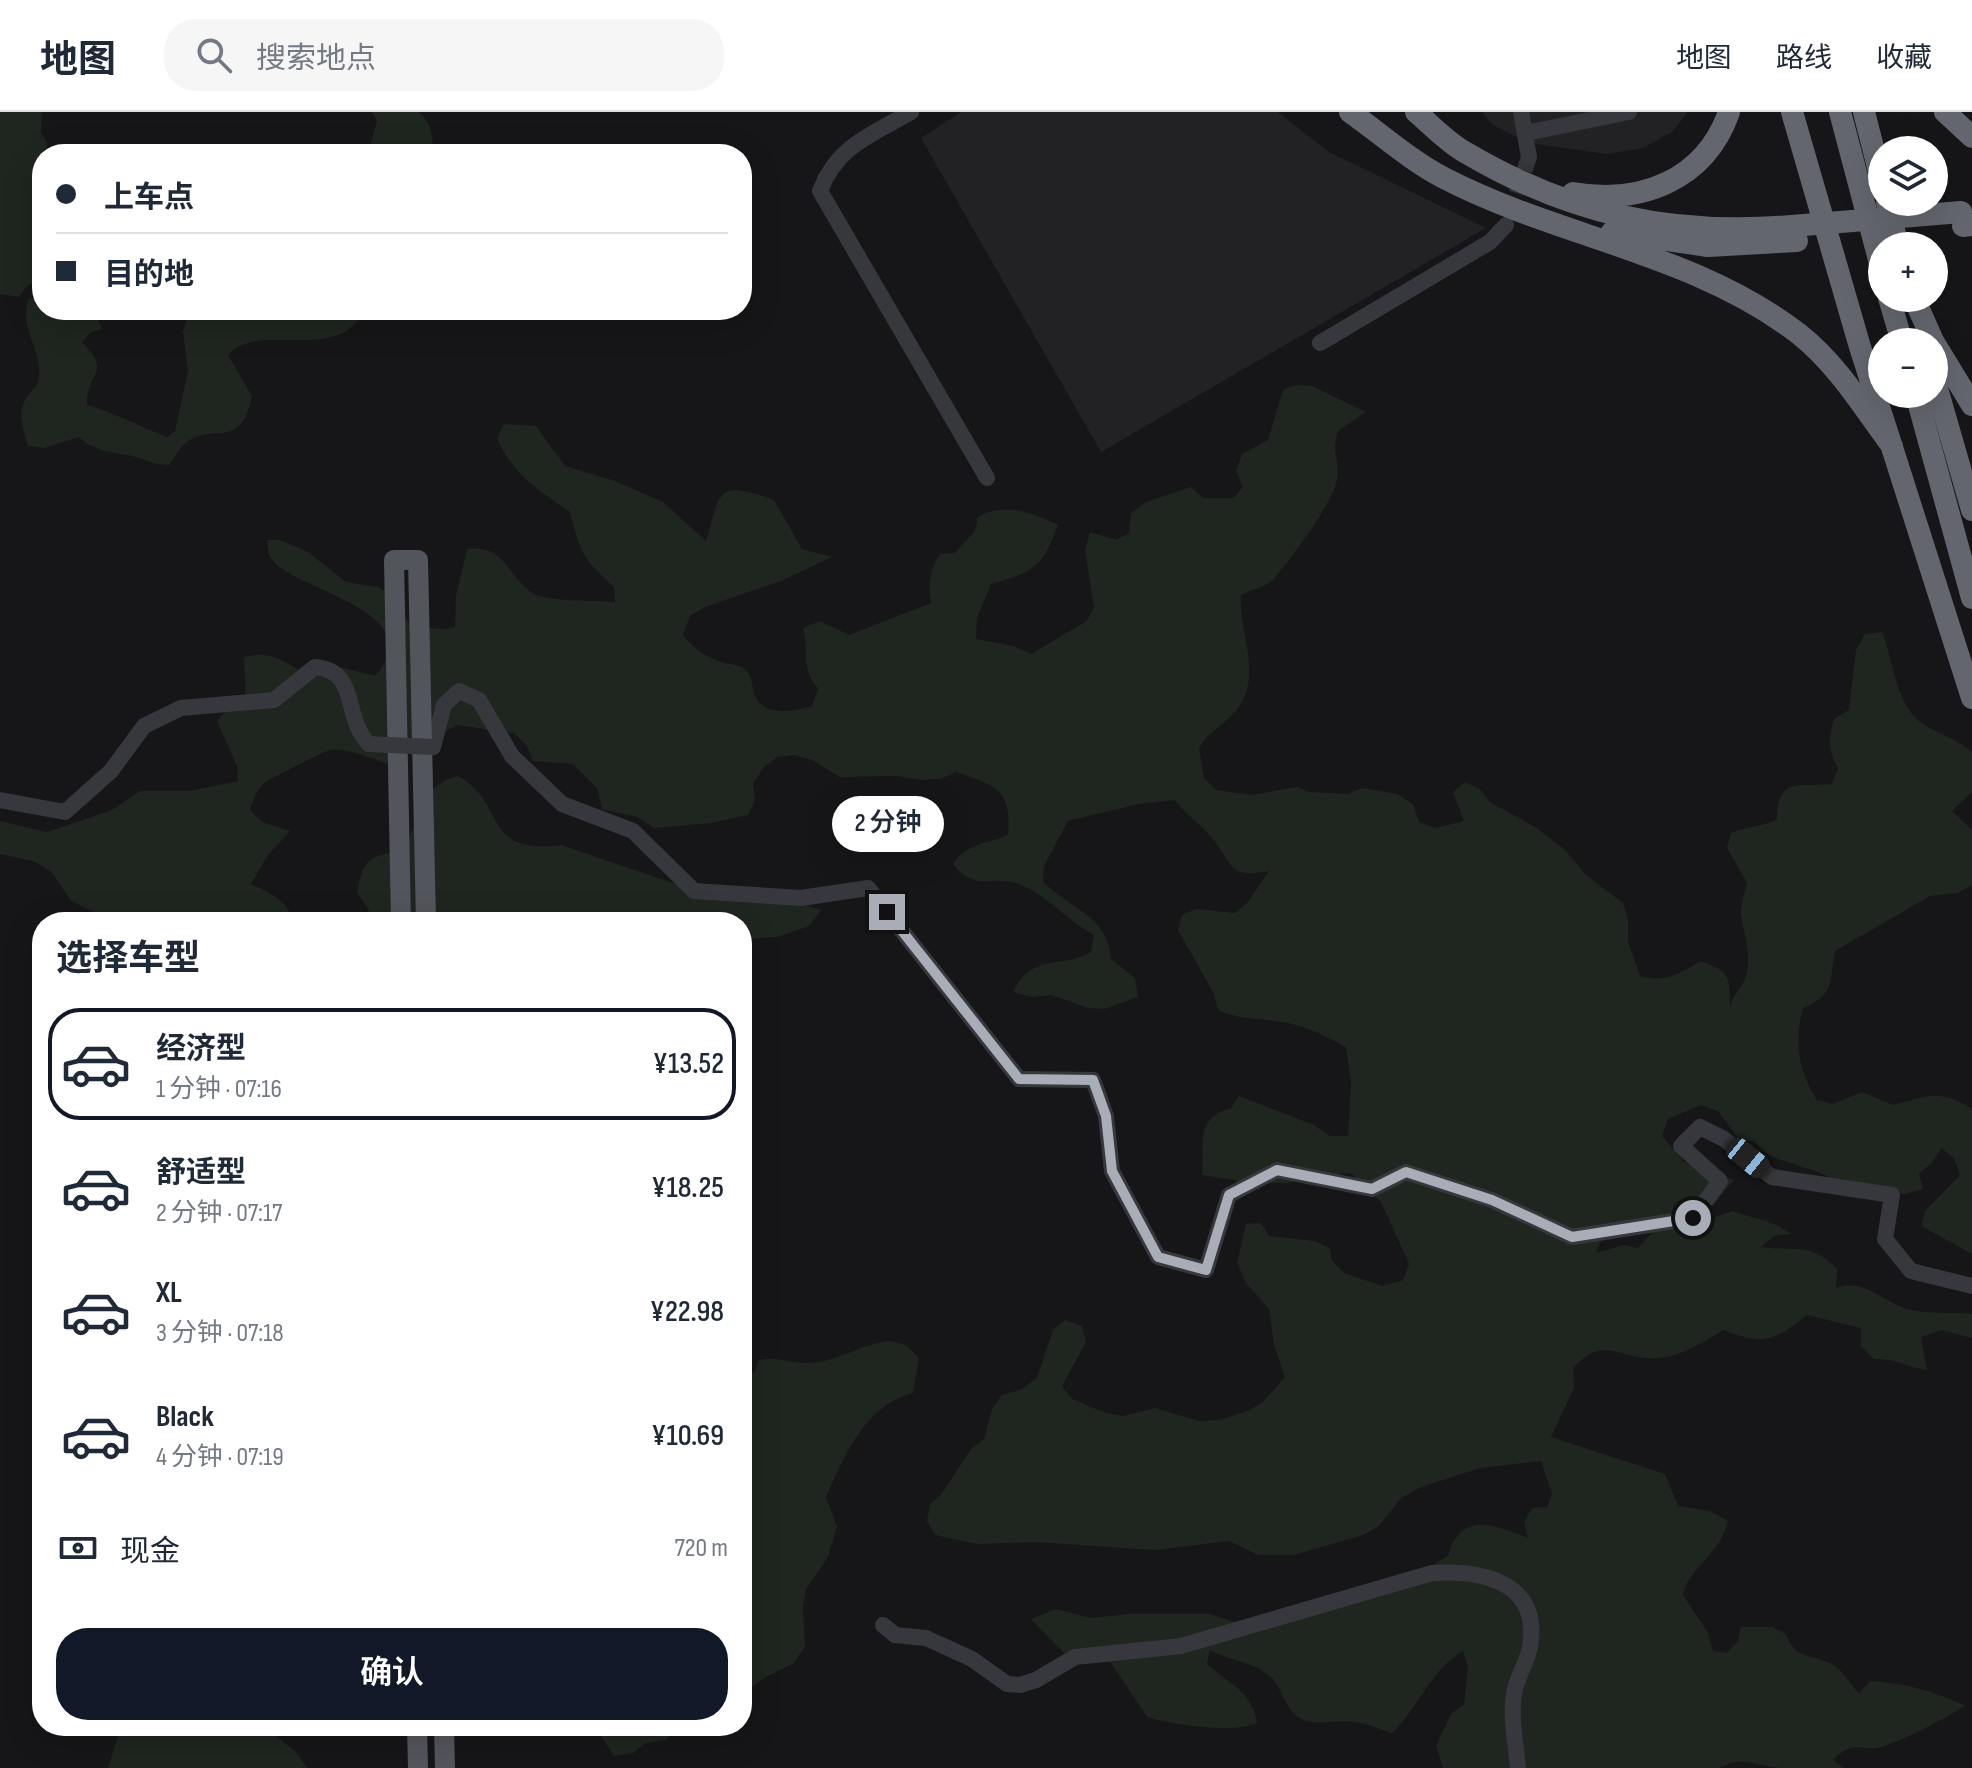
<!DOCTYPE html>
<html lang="zh">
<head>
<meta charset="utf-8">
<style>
	body { margin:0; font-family:"Sofia Sans Condensed","Noto Sans SC",sans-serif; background:#f6f6f7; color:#1f2937; height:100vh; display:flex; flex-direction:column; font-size:30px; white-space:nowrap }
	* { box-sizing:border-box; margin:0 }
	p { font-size:26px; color:#747a83 }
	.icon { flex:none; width:44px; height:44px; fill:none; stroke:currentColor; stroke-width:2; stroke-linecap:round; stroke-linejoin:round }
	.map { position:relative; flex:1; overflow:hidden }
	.sheet { position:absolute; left:32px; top:800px; width:720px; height:824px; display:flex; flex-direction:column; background:#fff; border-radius:32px; box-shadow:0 8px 32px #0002 }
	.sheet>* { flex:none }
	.hud { position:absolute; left:32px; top:32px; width:720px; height:176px; border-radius:32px; box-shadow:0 8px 32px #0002; display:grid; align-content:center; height:176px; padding:0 24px; background:#fff }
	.fabs { position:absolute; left:1868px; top:24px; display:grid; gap:16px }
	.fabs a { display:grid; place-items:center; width:80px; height:80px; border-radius:50%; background:#fff; box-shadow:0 8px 32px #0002; font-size:40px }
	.end { position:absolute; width:36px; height:36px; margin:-18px; border:10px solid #a8adb8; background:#111; box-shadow:0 0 0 4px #111 }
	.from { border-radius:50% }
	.bubble { position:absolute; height:56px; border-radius:28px; background:#fff; box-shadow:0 8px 32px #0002; font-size:26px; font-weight:600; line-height:56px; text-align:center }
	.car { position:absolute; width:24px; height:48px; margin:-24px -12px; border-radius:10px; box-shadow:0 0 6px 2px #0007; background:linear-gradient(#222 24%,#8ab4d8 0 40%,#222 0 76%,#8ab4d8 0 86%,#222 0) }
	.hud b { display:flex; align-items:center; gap:28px; height:76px; font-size:30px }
	.hud b+b { border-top:2px solid #e0e1e3 }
	.hud i { width:20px; height:20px; background:#1f2937 }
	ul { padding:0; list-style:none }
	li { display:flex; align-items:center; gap:24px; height:112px; margin:0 16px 12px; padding:0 8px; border:4px solid transparent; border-radius:32px }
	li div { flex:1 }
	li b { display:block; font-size:30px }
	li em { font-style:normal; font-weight:600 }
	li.current { border-color:#111827 }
	li>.icon { width:72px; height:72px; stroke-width:1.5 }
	h2 { padding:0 24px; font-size:36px; line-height:96px }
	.pay { display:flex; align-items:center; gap:20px; height:88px; padding:0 24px; font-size:30px }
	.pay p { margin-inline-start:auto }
	.button { display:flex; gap:16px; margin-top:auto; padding:16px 24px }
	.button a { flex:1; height:92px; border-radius:32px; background:#111827; color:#fff; font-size:32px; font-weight:600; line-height:92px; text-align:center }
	header { display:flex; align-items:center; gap:48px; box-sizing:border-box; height:112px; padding:0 40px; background:#fff; border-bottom:2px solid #e0e1e3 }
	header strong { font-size:38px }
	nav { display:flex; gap:44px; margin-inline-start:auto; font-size:28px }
	.search { width:560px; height:72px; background:#f6f6f7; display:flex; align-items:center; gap:20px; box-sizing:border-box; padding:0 28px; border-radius:32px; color:#747a83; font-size:30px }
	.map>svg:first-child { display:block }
</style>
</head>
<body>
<header>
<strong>地图</strong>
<div class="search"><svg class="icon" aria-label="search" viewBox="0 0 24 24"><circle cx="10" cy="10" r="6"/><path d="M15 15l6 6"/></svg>搜索地点</div>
<nav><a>地图</a><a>路线</a><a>收藏</a></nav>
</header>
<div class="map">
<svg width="1972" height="1656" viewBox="0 0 1972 1656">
	<rect width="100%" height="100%" fill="#161618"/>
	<path fill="#222225" d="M 961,0 L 1278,0 L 1329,40 L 1486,116 L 1101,340 L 921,26 Z
		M 1482,0 L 1688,0 L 1672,20 L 1643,36 L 1607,42 L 1528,31 L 1493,13 Z"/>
	<path fill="#1e261f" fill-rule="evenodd" d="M 0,0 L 42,0 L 41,21 L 47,31 L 47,42 L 42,42 L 42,167 L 27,174 L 19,185 L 0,182 Z
		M 372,0 L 418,0 C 432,9 434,27 432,42 L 368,42 L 377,9 Z
		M 42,185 L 42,198 L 76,198 L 98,208 L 102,217 L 91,220 L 82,230 C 113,262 87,257 87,293 C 116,301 140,315 167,325 L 175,319 L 188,259 L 183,219 L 187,206 L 196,198 L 354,198 L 358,208 C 328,248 257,210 228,243 L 252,284 C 240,341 214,308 184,332 C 179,337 174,347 169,353 C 154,353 146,347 132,344 C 113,340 95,340 79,325 L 44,336 L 28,334 C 24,318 16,302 26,286 C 31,278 38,276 39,265 C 42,237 18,215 29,186 Z
		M 1296,273 L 1312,274 L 1366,300 L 1338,319 C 1331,342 1340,346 1337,367 C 1333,392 1291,446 1274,467 C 1268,474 1250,478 1241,483 C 1238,522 1265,564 1235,600 C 1223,614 1209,619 1199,636 L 1204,666 L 1216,678 L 1252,683 L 1297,675 L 1310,680 L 1348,682 L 1362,676 L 1397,682 L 1413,692 L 1419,710 L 1435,716 L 1464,709 L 1453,680 L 1465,670 L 1480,677 L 1490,690 L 1535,715 L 1564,737 L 1586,763 L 1623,791 L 1628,808 L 1628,830 L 1640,864 C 1665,871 1679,862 1701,849 C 1732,860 1729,865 1730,895 C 1733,881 1744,875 1747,861 C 1751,841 1744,822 1741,803 C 1740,794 1745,781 1747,771 L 1727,736 L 1731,721 C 1747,714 1761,716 1777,707 C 1777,664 1800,675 1832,672 L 1838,656 C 1828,639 1828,627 1834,607 L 1849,598 L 1856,538 L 1865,522 L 1882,520 C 1894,549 1895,593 1923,612 C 1939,622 1957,627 1972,640 L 1972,680 L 1952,699 L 1972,718 L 1972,773 L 1957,781 L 1930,784 L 1835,839 C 1829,870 1836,882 1803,896 C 1794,931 1798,959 1817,988 L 1833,992 L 1862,980 L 1893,993 C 1928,984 1939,976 1972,997 L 1972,1142 L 1921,1114 L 1925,1099 L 1960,1063 L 1954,1046 L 1941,1036 L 1932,1051 L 1919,1061 L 1923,1077 L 1905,1082 L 1854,1078 L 1821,1061 L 1770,1044 L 1754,1030 L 1738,1026 L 1718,999 L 1701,993 L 1668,1007 L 1662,1024 L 1684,1050 L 1734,1068 L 1706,1101 L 1673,1110 L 1686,1115 L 1733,1099 C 1754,1107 1774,1108 1791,1122 L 1774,1124 L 1761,1135 C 1794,1140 1811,1129 1837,1157 L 1836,1176 C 1865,1166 1881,1189 1907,1197 C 1928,1203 1951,1199 1972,1202 L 1972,1226 L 1942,1218 L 1921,1225 L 1927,1258 C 1907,1255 1894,1246 1874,1247 L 1861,1234 L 1861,1216 L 1807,1203 C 1774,1229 1764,1234 1724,1218 C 1706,1228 1682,1244 1660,1246 C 1622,1251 1605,1220 1573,1256 L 1574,1276 L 1551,1325 L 1665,1362 L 1678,1394 L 1710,1399 L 1728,1409 C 1718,1447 1689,1454 1683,1483 L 1708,1521 L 1713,1539 L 1727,1541 L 1738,1529 L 1741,1515 L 1772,1515 L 1786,1522 C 1796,1549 1810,1541 1832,1552 C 1842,1557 1850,1572 1859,1581 L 1870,1569 C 1904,1571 1935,1579 1965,1594 C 1940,1609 1912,1624 1885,1634 C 1863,1642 1855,1625 1833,1648 L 1844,1656 C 1823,1656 1801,1656 1780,1656 C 1757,1654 1742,1643 1720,1656 L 1443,1656 L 1436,1634 L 1451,1602 L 1464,1592 L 1468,1556 L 1463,1539 C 1430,1558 1419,1596 1392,1621 C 1380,1617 1368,1612 1356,1610 C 1339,1607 1316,1615 1300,1606 C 1285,1598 1283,1578 1272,1566 C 1257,1550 1228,1549 1210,1538 L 1207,1552 C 1229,1572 1253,1580 1257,1611 C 1231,1622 1175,1613 1147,1605 L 1105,1542 L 1068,1545 L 1031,1507 L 1056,1497 L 1090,1506 L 1129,1502 L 1209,1502 L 1244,1513 L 1432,1453 L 1448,1444 C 1461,1398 1494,1413 1528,1426 L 1524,1410 L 1532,1396 L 1547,1395 L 1552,1382 L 1541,1349 L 1480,1356 L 1421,1375 L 1401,1386 L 1379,1414 L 1363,1423 L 1294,1443 L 1258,1443 L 1229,1429 L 1154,1438 L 1035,1430 L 977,1432 L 935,1423 L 927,1409 L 930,1392 L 941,1383 L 971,1337 L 984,1327 L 992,1297 L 1002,1283 L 1020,1278 L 1037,1266 L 1053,1218 L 1065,1208 L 1082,1214 L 1086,1230 L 1062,1274 L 1072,1287 L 1106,1301 L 1123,1304 L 1155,1296 L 1199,1309 L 1219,1308 L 1248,1299 L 1263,1290 L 1285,1265 L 1274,1232 L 1269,1197 L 1246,1171 L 1237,1151 L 1246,1112 L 1261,1111 L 1269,1124 L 1315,1129 L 1330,1136 L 1332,1149 L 1344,1161 L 1383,1174 L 1403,1168 L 1409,1152 L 1381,1090 L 1351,1061 L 1306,1064 L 1290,1071 L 1253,1071 L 1202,1063 C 1205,1030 1194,1007 1231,996 L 1239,984 L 1314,1013 L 1330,1024 L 1348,1024 L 1351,971 L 1346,935 C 1324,923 1300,911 1274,909 C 1254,906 1237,907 1218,898 L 1214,882 L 1178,818 L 1182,803 L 1196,797 L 1235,801 L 1247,791 L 1269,759 C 1226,767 1234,752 1211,725 C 1200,711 1186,703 1175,688 L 1138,692 L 1068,709 L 1044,754 L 1043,770 C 1071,797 1108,804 1111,847 L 1135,866 L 1138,885 L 1104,897 L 1088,896 L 1052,883 L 1032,885 L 1013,880 C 1034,839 1060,858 1091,840 L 1094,823 C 1068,809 1048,784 1021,773 C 993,761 976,782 953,752 C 967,731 986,732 1008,723 C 1012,676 995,674 956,660 L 940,667 L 920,668 L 896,664 L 840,665 L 812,648 L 794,643 L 777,645 L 764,655 L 753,671 L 755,688 L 748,703 L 711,711 L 654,716 L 637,705 L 602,697 L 597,676 L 573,652 L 533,649 L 527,634 L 514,621 L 457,613 L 386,651 C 369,646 349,636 331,638 C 326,638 268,668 264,671 C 256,679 253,688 250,698 L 262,710 L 290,719 L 268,743 L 251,772 C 269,781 290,788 292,810 L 116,810 L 71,789 L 51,759 L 33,749 L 0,742 L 0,709 L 47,720 L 112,698 L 140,679 L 190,679 L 238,669 L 237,654 L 217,609 L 226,599 L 246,597 L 244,545 C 269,538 285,549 306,563 L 329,552 L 375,564 C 434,497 291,479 271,446 C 268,442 268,434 267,428 L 280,428 L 308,440 L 346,470 L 378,475 L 393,484 L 409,511 C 425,516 439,519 455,515 L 456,484 L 467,437 C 506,432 506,464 534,482 C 548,490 596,488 615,490 L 614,475 C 582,445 581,443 570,400 C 539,378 512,363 497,326 L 504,312 L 536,314 L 565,354 L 615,369 L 663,390 L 706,429 C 721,380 714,367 774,388 L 802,437 L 832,445 L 781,469 L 705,495 L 690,504 L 683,523 C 694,538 707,545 724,551 C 730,552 738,553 743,556 C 754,563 751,574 755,584 C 764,605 795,600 812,594 L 818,577 C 799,552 810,543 803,516 L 820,509 L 849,523 L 931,491 C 928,472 929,459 940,442 L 955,441 L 975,419 L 978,405 C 1004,390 1032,400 1058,413 C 1042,456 1034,460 991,472 L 977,506 L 976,527 L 1013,534 L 1031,542 L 1087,509 L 1094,495 L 1085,438 L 1090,420 L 1116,428 L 1129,421 L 1131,401 L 1146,390 L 1191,375 L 1203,386 L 1234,386 L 1243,375 L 1236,359 L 1242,342 L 1268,328 L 1283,278 ZM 1658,1114 L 1638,1136 L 1624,1133 L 1596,1141 L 1601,1129 Z
		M 458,664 C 509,693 480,743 561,733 L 682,774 L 786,787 L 821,798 L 809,814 L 777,825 L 742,827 L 742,810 L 370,810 L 368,796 L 357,781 C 364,743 370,745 405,738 C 417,707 422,671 458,664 Z
		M 891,1229 L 906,1233 L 919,1246 L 913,1281 C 865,1293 845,1343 826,1385 L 837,1415 L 827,1447 L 806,1477 L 803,1494 L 805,1534 L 794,1551 L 764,1566 L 742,1583 L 742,1232 L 747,1232 L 743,1247 L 754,1261 L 759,1248 C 778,1244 791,1252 810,1251 C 839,1249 863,1231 891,1229 Z
		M 121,1614 L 264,1614 L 296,1640 L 307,1656 L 108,1656 Z
		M 594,1614 L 682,1614 L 665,1628 L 646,1631 L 633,1641 L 614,1644 Z"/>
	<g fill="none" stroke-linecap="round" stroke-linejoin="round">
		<path stroke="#333438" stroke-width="16" stroke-dasharray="16 8" stroke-linecap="butt" d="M 1509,104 L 1529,45"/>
		<path stroke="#37383d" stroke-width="16" d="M 911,0 C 871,23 837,34 820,79 L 987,366
			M 1521,0 L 1529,45
			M 1526,21 L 1629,0
			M 1320,231 L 1490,130 L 1506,113
			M 433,635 L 444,593 L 459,579 L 479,588 L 512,644 L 562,692 L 633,719 L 694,779 L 801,786 L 868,776 L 1019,967 L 1093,968 L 1106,1004 L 1112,1059 L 1158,1145 L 1206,1158 L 1229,1083 L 1277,1058 L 1372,1077 L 1406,1060 L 1492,1088 L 1572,1125 L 1693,1106 L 1720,1069 L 1681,1034 L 1700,1015 L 1724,1027 L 1772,1065 L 1892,1083 L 1885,1127 L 1911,1159 L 1972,1174
			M 0,688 L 65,700 L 111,659 L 144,614 L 181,596 L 274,588 L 315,555 C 360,559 342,605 369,632
			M 883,1513 L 895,1523 L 926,1526 L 972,1547 L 1007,1572 L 1020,1573 L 1036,1568 L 1075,1545 L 1181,1534 L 1432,1461 C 1483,1458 1541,1470 1530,1535 C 1527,1551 1516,1566 1514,1582 C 1510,1605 1516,1632 1518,1656"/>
		<path stroke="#53555c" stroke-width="20" d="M 401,810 L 394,448 L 418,448 L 426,810
			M 417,1614 L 418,1656
			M 444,1614 L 445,1656"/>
		<path stroke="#63666e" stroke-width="22" d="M 1350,0 C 1381,22 1411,49 1444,66 C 1560,126 1694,141 1799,222 C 1837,252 1863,295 1892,334
			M 1416,0 C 1431,13 1446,29 1463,39 C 1569,102 1670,124 1792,114
			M 1792,0 L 1860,235 L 1972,586
			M 1840,0 L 1882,159
			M 1864,0 L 1882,71
			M 1945,0 L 1972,25
			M 1573,81 C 1641,93 1705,68 1729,0
			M 1887,90 L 1898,134
			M 1963,114 L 1972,113
			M 1612,120 L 1708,134 L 1797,129
			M 1889,186 L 1902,230
			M 1914,186 L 1933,229 L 1972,293
			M 1934,266 L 1972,398
			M 1916,282 L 1972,486"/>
		<path stroke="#37383d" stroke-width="16" d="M 369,632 L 433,635"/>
		<path stroke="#63666e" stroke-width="22" d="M 1792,114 L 1961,100"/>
	</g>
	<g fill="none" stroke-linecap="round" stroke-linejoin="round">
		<path stroke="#a8adb8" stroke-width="10" d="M 887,800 L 1019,967 L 1093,968 L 1106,1004 L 1112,1059 L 1158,1145 L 1206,1158 L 1229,1083 L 1277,1058 L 1372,1077 L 1406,1060 L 1492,1088 L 1572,1125 L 1693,1106"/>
	</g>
</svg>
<div class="fabs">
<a><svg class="icon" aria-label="layers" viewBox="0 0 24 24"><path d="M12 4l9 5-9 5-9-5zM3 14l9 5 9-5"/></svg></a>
<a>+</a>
<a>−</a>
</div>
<i class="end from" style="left:1693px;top:1106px"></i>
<i class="end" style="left:887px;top:800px"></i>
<div class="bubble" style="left:832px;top:684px;width:112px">2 分钟</div>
<i class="car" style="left:1748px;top:1046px;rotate:129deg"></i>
<div class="hud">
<b><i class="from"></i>上车点</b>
<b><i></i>目的地</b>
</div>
<section class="sheet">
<h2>选择车型</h2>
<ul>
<li class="current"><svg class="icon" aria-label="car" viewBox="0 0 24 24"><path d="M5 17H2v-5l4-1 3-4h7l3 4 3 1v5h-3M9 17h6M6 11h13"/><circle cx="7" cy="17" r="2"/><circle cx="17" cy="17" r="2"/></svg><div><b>经济型</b><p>1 分钟 · 07:16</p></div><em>¥13.52</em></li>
<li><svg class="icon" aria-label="car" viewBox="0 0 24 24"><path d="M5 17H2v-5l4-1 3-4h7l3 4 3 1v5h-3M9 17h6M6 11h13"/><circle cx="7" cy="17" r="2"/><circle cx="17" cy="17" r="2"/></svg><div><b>舒适型</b><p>2 分钟 · 07:17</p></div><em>¥18.25</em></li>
<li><svg class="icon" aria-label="car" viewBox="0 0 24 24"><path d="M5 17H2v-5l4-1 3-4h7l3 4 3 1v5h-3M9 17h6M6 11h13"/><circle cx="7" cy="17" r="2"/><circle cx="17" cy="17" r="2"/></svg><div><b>XL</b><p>3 分钟 · 07:18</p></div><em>¥22.98</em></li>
<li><svg class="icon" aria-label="car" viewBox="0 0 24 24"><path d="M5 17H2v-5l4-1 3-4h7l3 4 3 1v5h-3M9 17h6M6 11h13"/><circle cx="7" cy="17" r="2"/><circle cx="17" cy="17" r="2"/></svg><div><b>Black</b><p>4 分钟 · 07:19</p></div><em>¥10.69</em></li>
</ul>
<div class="pay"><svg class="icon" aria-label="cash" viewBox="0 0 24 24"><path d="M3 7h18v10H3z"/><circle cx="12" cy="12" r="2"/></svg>现金<p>720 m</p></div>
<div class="button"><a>确认</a></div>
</section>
</div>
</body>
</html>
